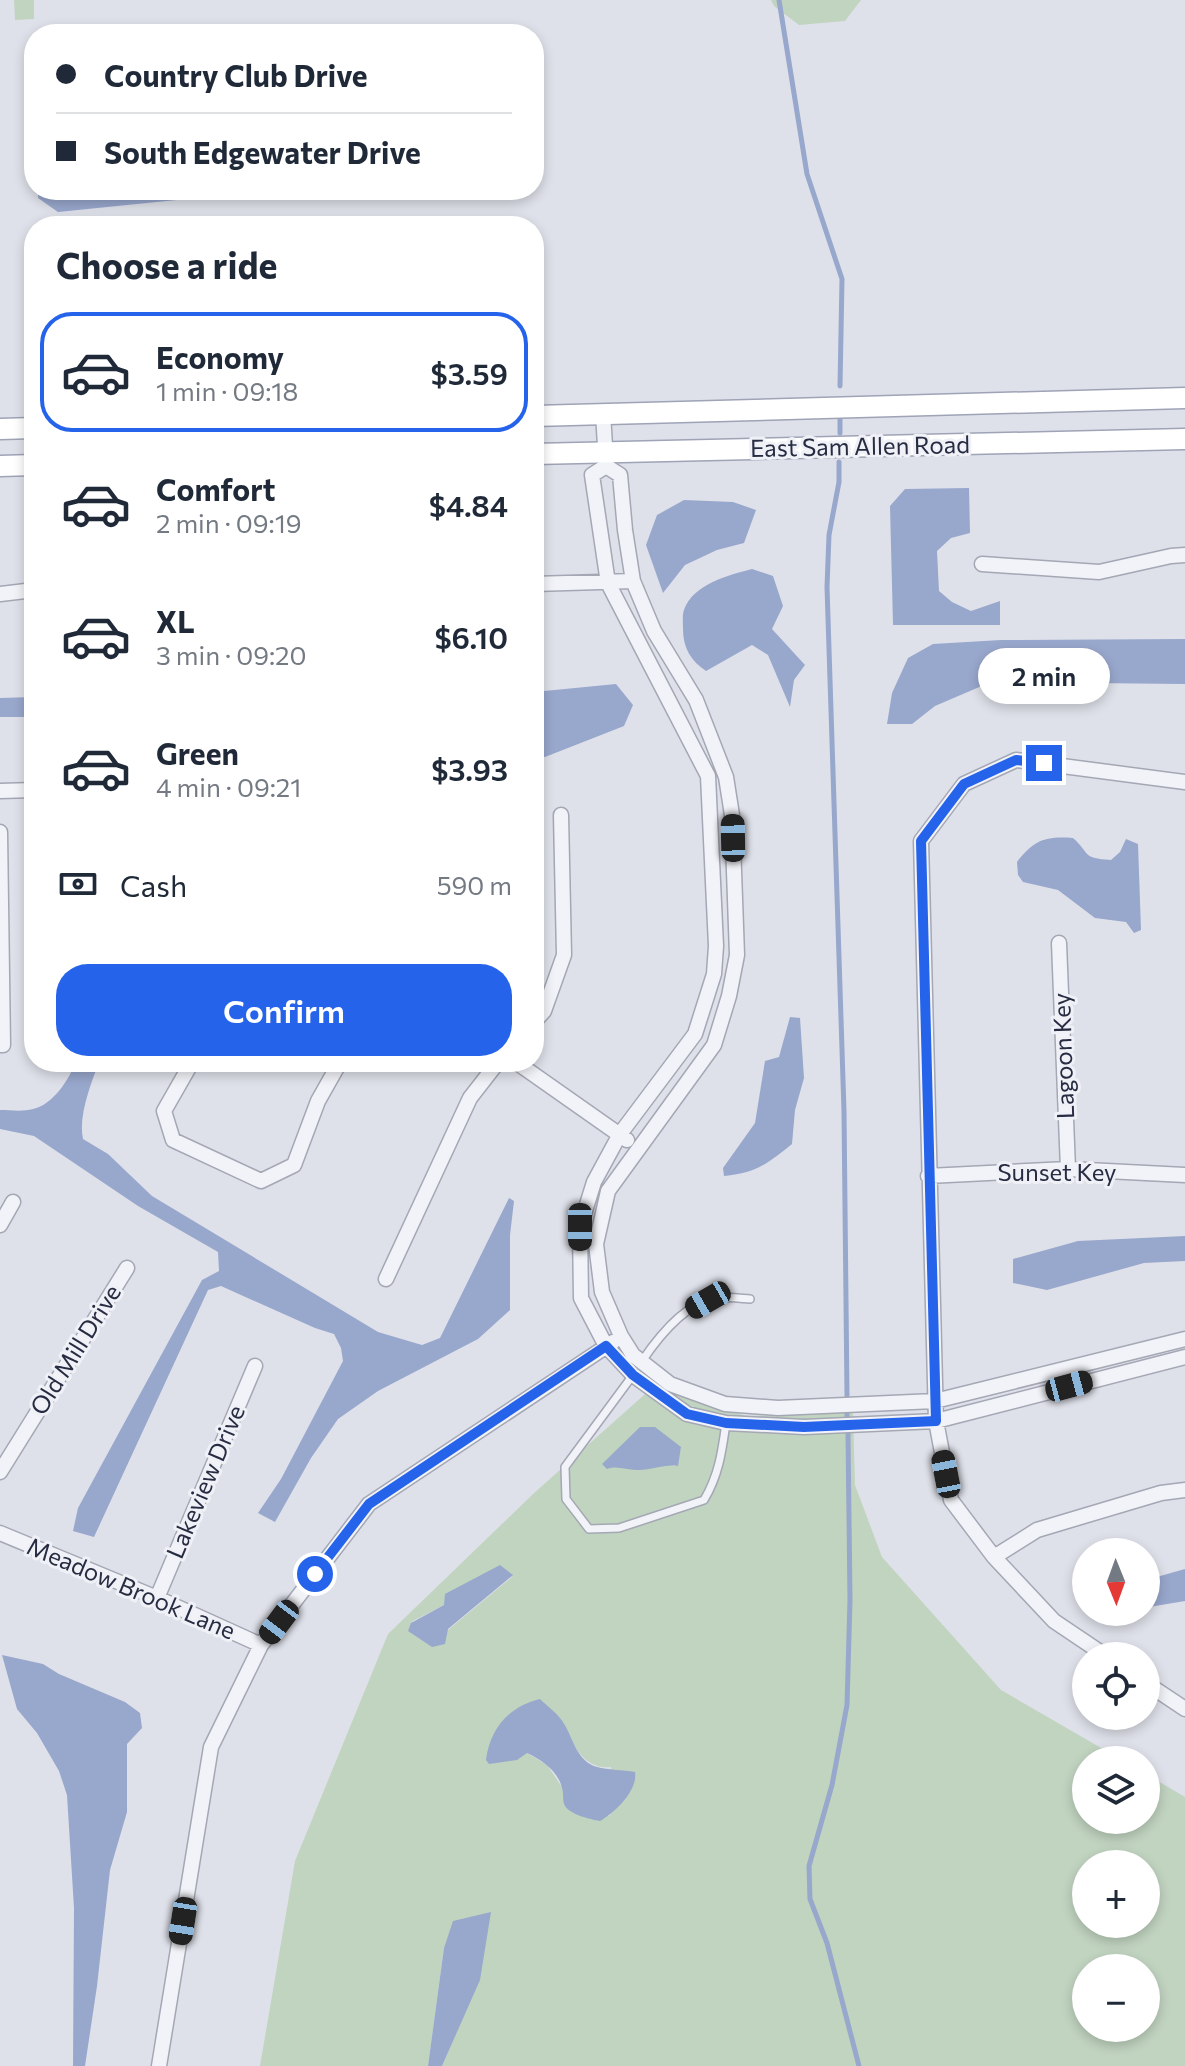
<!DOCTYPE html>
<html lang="en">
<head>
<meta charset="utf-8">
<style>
	body { margin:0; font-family:Commissioner,sans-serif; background:#f2f2f3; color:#1f2937; height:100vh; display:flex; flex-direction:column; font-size:30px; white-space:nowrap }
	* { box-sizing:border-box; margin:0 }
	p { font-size:26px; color:#747a83 }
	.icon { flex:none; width:44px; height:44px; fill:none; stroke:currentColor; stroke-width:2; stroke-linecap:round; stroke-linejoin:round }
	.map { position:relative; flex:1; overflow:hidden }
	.details { position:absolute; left:24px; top:216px; width:520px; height:856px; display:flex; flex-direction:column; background:#fff; border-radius:32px; box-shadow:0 4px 12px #0003 }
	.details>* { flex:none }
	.banner { position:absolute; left:24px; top:24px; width:520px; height:176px; border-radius:32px; box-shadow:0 4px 12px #0003; display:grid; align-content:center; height:176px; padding:0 32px; background:#fff }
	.needle { width:52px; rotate:179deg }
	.buttons { position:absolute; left:1072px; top:1538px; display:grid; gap:16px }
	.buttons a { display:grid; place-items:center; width:88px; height:88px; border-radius:50%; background:#fff; box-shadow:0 4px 12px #0003; font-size:40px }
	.end { position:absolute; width:36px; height:36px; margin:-18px; border:10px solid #2563eb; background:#fff; box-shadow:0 0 0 4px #fff }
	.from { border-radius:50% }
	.bubble { position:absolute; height:56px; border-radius:28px; background:#fff; box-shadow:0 4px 12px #0003; font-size:26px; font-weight:600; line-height:56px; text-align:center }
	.car { position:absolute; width:24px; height:48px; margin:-24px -12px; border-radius:10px; box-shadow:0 0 6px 2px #0007; background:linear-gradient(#222 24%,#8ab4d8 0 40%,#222 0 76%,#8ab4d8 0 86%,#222 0) }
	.banner b { display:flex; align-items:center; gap:28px; height:76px; font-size:30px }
	.banner b+b { border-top:2px solid #e0e1e3 }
	.banner i { width:20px; height:20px; background:#1f2937 }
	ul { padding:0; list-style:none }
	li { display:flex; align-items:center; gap:24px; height:120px; margin:0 16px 12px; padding:0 16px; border:4px solid transparent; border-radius:32px }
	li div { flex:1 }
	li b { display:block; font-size:30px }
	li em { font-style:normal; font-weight:600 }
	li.on { border-color:#2563eb }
	li>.icon { width:72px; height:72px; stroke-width:1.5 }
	h2 { padding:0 32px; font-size:36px; line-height:96px }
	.pay { display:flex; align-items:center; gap:20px; height:88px; padding:0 32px; font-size:30px }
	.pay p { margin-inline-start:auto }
	.button { display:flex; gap:16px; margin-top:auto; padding:16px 32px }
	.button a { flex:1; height:92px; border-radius:32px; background:#2563eb; color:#fff; font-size:32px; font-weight:600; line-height:92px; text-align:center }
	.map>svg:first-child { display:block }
</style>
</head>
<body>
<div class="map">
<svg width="1185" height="2066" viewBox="0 0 1185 2066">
	<rect width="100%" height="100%" fill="#dfe1ea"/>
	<path fill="#c1d4c0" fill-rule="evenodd" d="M 14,0 L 34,0 L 34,19 L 15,20 Z
		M 771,0 L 861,0 L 845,21 L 799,25 L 774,6 Z
		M 654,1386 L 746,1416 L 853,1413 L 855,1485 L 882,1557 L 1001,1690 L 1122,1760 L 1086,1760 L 1086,1820 L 1146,1820 L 1146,1774 L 1185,1797 L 1185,2066 L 442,2066 L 455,2036 L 490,1912 L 444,1948 L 428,2066 L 260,2066 L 295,1861 L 388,1634 L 533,1494 ZM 681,1447 L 677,1466 L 663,1464 L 638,1470 L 616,1466 ZM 513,1576 L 448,1630 L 411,1622 L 444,1605 ZM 563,1722 C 573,1744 583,1770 611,1767 L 619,1804 L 609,1816 L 562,1787 L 547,1765 L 527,1753 ZM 1086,1864 L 1146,1864 L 1146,1924 L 1086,1924 ZM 1086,1968 L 1146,1968 L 1146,2028 L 1086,2028 Z"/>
	<path fill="#98a7cc" d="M 38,190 L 236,190 L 236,194 L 58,212 L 38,198 Z
		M 969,488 L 970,533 L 951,538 L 937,551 L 939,591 L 952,602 L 971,611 L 1000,601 L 1000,625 L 893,625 L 890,506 L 905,489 Z
		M 684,500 L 733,502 L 756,510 L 744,543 L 717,550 L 685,565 L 663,593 L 646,545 L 657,515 Z
		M 752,569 L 773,576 L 783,606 L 772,629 L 805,665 L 794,680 L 790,707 L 768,655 L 752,645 L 706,671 C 691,661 683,648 683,629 C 683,623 682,615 684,610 C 693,584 729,575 752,569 Z
		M 1185,639 L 1185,684 L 991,682 L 935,706 L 912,724 L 887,724 L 892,693 L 908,658 L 933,644 L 1001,640 Z
		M 616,684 L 633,705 L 624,726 L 545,757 L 534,758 L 534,692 Z
		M 34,697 L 34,717 L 0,717 L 0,698 Z
		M 1073,838 C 1091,854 1081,858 1111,860 L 1120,852 L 1126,839 L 1138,844 L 1141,930 L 1134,933 L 1126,922 L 1095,918 L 1058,890 L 1023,882 L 1018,875 L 1017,862 C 1034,840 1045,836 1073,838 Z
		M 790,1017 L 800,1018 L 804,1078 L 795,1110 L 792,1144 C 767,1164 756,1173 724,1176 L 723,1168 L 755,1123 L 765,1061 L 779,1057 Z
		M 76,1062 L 99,1062 C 91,1084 78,1116 83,1139 L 108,1154 L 152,1196 L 378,1332 L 422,1345 L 440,1338 L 509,1198 L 514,1201 L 510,1235 L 510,1310 L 478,1339 L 378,1391 L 338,1419 L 311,1458 L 275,1522 L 258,1513 L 281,1479 L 343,1361 L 341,1348 L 334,1334 L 315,1328 L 221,1286 L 208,1290 L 94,1537 L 73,1531 L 78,1508 L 202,1280 L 219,1271 L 218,1252 L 138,1206 L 34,1136 L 0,1129 L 0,1110 C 10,1110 23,1112 33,1109 C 53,1105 69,1079 76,1062 Z
		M 1185,1236 L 1185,1261 L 1144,1263 L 1047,1290 L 1013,1283 L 1013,1259 L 1078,1241 Z
		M 640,1427 L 655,1427 L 681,1447 L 678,1466 C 664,1464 652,1470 639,1470 C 627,1471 619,1465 607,1469 L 602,1464 Z
		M 500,1565 L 513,1575 L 448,1629 L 445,1644 L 432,1647 L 408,1631 L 411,1623 L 444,1605 L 445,1594 Z
		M 1185,1569 L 1185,1601 L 1149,1607 L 1146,1580 Z
		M 2,1655 L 43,1664 L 59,1674 L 125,1702 L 140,1713 L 142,1728 L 127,1744 L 127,1812 L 110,1870 L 97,1986 L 85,2066 L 73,2066 L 74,1908 L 67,1795 L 59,1771 L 37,1733 L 17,1709 Z
		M 540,1699 C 547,1706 557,1713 563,1722 C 573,1737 576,1761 597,1767 C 608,1770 623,1770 635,1772 C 638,1790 616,1812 600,1821 C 590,1819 571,1815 565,1806 C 562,1801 564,1794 562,1788 C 558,1771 542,1760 527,1753 L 517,1760 L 489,1764 L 486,1760 C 490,1728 510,1706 540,1699 Z
		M 491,1912 L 480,1980 L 442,2066 L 428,2066 L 444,1948 L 453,1921 Z"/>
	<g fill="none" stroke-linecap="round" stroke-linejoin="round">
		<path stroke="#98a7cc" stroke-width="5" d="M 779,0 L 807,174 L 842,279 L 840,386
			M 840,433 L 840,417
			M 839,462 L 839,482 L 829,535 L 827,587 L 844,1111 L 847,1396
			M 847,1414 L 847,1416
			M 848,1434 L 850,1600 L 847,1705 L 832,1785 L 809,1866 L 810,1899 L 827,1943 L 859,2066"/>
		<g stroke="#a4a7b4" stroke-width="10">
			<path id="lane" d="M 642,1361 C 657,1339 684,1305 712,1299 C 725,1296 737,1298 750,1299
				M 633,1375 L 565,1467 L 566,1499 L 589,1529 L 619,1528 L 704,1500 C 719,1475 722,1451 726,1423"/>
		</g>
		<g stroke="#a4a7b4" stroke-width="17">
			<path id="street" d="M 603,414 L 606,461
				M 606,466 L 592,475 L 608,583 L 708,776 L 716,946 L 714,974 L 695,1034 L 620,1134 L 594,1182 L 580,1227 L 581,1298 L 606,1346 L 633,1375 L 687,1414 L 726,1423 L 804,1427 L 936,1421 L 1185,1357
				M 606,466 L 620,475 L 625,530 L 633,581 L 654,631 L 696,700 L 726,777 L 732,815 L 737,955 L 729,996 L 714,1045 L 608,1191 L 596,1244 L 602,1292 L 621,1336 L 633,1355 L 670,1384 L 725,1404 L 778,1408 L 935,1401 L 1185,1339
				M 982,564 L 1099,572 L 1171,556 L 1185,555
				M 534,584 L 633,581
				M 0,594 L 34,590
				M 0,791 L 34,790
				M 0,832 L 3,1045 L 0,1045
				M 1059,943 L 1068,1169
				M 534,1022 L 544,1011 L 564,955 L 561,815
				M 192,1062 L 164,1111 L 173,1140 L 261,1181 L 294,1165 L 318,1101 L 340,1062
				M 516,1062 L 627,1140
				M 928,1176 L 1068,1169 L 1185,1175
				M 0,1225 L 13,1202
				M 386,1279 L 470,1098 L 498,1062
				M 0,1472 L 127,1268
				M 0,1533 L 157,1598 L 261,1645
				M 994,1557 L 1037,1530 L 1161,1493 L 1185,1490
				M 157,1598 L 255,1366
				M 1106,1656 L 1054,1621 L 994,1557 L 951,1500 L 936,1421 L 921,841 L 964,784 L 1016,760 L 1185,782
				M 1146,1683 L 1185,1709
				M 159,2066 L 211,1747 L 261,1645 L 369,1504 L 613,1342"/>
		</g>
		<g stroke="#9ea3b6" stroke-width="23">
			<path id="primary" d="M 534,416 L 1185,398
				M 0,429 L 34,428
				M 534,454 L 1185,439
				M 0,466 L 34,465"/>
		</g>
		<use href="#lane" stroke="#f2f3f8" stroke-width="7"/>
		<use href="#street" stroke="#f2f3f8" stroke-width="14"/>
		<use href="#primary" stroke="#fff" stroke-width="20"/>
	</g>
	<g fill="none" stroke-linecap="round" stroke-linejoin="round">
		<path stroke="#2563eb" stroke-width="10" d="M 315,1574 L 369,1504 L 606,1346 L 633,1375 L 687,1414 L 726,1423 L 804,1427 L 936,1421 L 921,841 L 964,784 L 1016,760 L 1044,763"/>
	</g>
	<g text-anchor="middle" stroke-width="6" stroke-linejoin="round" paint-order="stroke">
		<g font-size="24" fill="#272c42" stroke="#eff1f7">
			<text transform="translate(860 447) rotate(-1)" y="8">East Sam Allen Road</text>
			<text transform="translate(1064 1056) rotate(-92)" y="8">Lagoon Key</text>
			<text x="1057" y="1181">Sunset Key</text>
			<text transform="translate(76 1350) rotate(-58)" y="8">Old Mill Drive</text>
			<text transform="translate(206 1482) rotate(-67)" y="8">Lakeview Drive</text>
			<text transform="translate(131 1589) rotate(23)" y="8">Meadow Brook Lane</text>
		</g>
	</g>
</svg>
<div class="buttons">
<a><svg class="needle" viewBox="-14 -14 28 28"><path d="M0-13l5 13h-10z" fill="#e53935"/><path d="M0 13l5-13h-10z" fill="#747a83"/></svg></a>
<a><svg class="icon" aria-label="locate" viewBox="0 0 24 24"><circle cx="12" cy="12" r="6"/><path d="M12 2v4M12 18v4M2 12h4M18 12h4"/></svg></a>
<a><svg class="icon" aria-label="layers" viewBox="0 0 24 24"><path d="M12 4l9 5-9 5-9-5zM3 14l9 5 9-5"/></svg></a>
<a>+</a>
<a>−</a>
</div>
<i class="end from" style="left:315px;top:1574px"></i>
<i class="end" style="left:1044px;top:763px"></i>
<div class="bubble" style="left:978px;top:648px;width:132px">2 min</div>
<i class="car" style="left:733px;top:838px;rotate:359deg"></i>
<i class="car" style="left:580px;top:1227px;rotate:180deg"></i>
<i class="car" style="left:708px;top:1300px;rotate:240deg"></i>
<i class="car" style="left:1069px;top:1386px;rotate:75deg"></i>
<i class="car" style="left:946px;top:1474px;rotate:349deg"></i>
<i class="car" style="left:279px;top:1622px;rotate:217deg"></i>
<i class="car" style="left:183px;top:1921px;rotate:189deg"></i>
<div class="banner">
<b><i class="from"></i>Country Club Drive</b>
<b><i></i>South Edgewater Drive</b>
</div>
<section class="details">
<h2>Choose a ride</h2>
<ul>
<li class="on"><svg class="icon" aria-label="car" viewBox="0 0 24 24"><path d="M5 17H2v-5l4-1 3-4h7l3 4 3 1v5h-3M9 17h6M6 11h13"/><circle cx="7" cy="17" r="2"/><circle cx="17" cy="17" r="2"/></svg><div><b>Economy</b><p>1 min · 09:18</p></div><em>$3.59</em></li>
<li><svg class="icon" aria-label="car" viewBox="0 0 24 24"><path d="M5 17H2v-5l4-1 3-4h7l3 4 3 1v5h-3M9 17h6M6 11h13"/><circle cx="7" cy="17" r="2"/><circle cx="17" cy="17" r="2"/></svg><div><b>Comfort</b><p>2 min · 09:19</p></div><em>$4.84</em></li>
<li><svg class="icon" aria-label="car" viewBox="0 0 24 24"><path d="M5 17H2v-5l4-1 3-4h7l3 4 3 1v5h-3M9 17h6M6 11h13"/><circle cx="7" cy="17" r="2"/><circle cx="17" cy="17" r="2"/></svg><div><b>XL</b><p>3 min · 09:20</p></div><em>$6.10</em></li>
<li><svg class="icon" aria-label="car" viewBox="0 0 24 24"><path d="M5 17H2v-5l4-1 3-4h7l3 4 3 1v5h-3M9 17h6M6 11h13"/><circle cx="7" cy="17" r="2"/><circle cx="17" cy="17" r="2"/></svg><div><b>Green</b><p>4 min · 09:21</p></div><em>$3.93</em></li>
</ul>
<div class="pay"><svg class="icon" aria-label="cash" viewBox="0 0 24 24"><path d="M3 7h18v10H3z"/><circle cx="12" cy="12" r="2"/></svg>Cash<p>590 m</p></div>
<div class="button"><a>Confirm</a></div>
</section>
</div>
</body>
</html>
